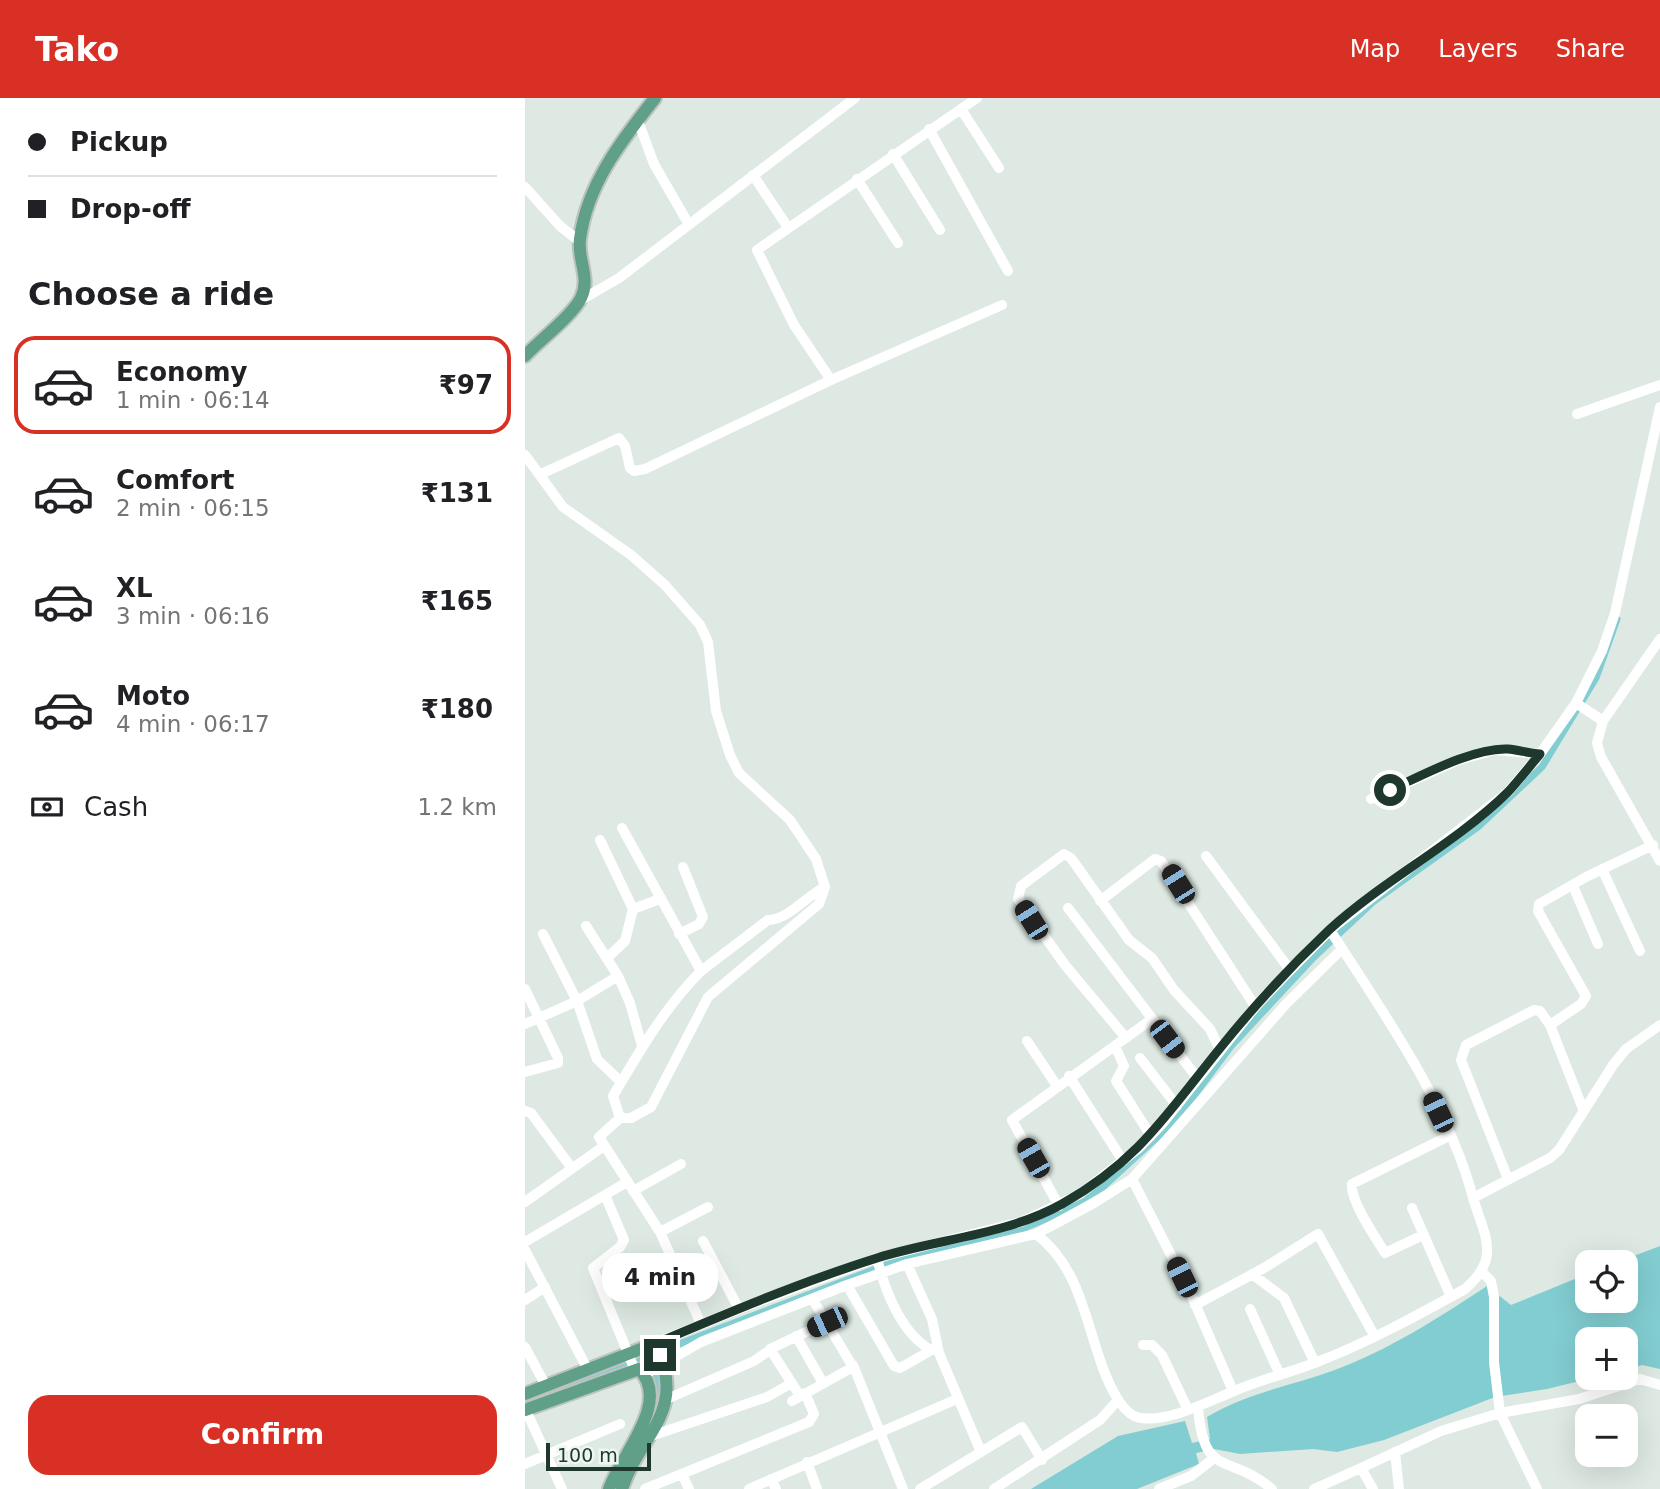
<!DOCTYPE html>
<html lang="en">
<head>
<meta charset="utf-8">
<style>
	body { margin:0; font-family:"DejaVu Sans",sans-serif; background:#f6f6f6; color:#202124; height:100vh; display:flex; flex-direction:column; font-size:26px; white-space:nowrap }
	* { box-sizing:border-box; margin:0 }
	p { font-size:23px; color:#757577 }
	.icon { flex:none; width:38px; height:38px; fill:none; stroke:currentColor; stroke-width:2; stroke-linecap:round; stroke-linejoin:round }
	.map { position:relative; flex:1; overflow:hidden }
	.side { display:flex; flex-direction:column; background:#fff; width:525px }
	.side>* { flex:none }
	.top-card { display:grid; align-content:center; height:154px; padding:0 28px; background:#fff }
	.tools { position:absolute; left:1050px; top:1152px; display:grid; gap:14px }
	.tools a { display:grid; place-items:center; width:63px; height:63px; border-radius:14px; background:#fff; box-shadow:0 7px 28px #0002; font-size:35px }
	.scale { position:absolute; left:21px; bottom:18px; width:105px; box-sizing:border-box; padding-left:7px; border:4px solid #1e382e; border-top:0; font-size:19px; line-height:24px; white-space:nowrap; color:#1e382e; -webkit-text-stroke:5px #edf6f0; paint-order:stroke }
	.end { position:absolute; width:32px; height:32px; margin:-16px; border:9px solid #1e382e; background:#fff; box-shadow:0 0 0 4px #fff }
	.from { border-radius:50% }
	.bubble { position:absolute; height:49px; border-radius:21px; background:#fff; box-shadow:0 7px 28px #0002; font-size:23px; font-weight:800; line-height:49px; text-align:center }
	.car { position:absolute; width:21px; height:42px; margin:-21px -10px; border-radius:9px; box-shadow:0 0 5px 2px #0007; background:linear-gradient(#222 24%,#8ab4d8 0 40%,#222 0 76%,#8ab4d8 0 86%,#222 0) }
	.top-card b { display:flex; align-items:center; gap:24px; height:66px; font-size:26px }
	.top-card b+b { border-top:2px solid #e0e0e0 }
	.top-card i { width:18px; height:18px; background:#202124 }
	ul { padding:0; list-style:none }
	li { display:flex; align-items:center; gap:21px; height:98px; margin:0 14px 10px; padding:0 14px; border:4px solid transparent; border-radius:21px }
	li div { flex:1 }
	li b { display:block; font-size:26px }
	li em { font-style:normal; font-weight:800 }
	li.active { border-color:#d93025 }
	li>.icon { width:63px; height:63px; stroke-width:1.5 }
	h2 { padding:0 28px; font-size:32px; line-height:84px }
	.pay { display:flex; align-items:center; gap:18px; height:77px; padding:0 28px; font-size:26px }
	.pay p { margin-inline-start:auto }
	.primary-button { display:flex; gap:14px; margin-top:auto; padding:14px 28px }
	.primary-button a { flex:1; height:80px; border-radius:21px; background:#d93025; color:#fff; font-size:28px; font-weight:800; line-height:80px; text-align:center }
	header { display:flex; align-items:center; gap:42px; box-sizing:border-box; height:98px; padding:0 35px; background:#d93025; color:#fff }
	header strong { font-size:33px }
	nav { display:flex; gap:38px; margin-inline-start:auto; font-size:24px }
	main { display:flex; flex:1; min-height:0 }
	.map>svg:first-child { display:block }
</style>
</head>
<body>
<header>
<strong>Tako</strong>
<nav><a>Map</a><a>Layers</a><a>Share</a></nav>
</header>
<main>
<section class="side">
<div class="top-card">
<b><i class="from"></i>Pickup</b>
<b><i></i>Drop-off</b>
</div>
<h2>Choose a ride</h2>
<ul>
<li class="active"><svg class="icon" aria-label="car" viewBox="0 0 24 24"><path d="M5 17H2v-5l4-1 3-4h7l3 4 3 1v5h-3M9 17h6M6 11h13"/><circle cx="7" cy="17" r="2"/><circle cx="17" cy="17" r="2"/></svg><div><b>Economy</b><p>1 min · 06:14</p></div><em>₹97</em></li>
<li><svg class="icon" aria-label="car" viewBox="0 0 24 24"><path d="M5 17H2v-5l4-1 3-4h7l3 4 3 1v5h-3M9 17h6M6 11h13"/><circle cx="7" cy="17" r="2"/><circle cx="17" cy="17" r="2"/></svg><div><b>Comfort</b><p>2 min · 06:15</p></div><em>₹131</em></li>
<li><svg class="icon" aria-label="car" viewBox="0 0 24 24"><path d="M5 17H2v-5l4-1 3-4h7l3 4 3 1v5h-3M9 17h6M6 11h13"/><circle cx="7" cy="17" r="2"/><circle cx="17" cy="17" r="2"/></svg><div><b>XL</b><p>3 min · 06:16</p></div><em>₹165</em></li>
<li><svg class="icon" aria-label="car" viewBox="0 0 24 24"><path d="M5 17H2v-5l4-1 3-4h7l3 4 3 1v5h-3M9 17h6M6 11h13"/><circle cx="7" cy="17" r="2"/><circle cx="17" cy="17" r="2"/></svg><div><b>Moto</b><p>4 min · 06:17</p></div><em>₹180</em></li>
</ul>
<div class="pay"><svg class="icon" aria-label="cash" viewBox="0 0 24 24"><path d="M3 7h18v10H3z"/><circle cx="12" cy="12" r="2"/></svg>Cash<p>1.2 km</p></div>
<div class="primary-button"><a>Confirm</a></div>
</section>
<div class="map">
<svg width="1135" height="1391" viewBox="0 0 1135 1391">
	<rect width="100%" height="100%" fill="#dde9e2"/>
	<path fill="#82cdd1" d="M 1135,1148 L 1135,1271 L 1117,1267 L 1101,1272 L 1101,1241 L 1062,1241 L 1062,1279 L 1071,1279 L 1022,1291 L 970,1299 L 859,1342 L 812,1354 L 788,1351 L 715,1356 L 689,1351 L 671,1355 L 674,1366 L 612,1391 L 506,1391 L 593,1338 L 660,1323 L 667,1345 L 685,1341 L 682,1319 C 719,1296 765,1288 807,1273 C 864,1252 912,1221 962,1188 L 986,1207 L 1062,1176 L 1062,1202 L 1101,1202 L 1101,1164 L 1093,1164 Z"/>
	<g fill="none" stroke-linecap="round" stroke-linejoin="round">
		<path stroke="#82cdd1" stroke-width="7" d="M 124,1258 L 133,1286 L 133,1308
			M 0,1305 L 387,1157 L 499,1130 L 530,1117 L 578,1089 L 650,1023 L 707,947 L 787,861 L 848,804 L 953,729 L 1017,669 L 1071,580 L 1092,521"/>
		<g stroke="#bcc3c0" stroke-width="16">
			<path id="major" d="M 0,258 C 15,242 47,218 56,200 C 66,180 52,161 55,141 C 62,86 97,42 130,0
				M 0,1296 L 126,1247 L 132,1250 C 162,1315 114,1337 97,1391
				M 0,1312 L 114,1271 C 147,1304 96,1357 84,1391"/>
		</g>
		<path stroke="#fff" stroke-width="10" d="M 436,11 L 474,70
			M 113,23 L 129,66 L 163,125
			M 404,31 L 483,173
			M 368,56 L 415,132
			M 228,77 L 262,128
			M 332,81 L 373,145
			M 0,89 L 35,128 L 54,143
			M 56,202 L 94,180 L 330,0
			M 306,282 L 269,227 L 232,152 L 452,0
			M 1052,316 L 1135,287
			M 0,357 L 38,409 L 106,457 L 140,487 L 175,527 L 183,544 L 191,613 L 205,657 L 214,675 L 265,722 L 291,761 L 300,789 L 294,806 L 183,899 L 126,1009 L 106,1020 L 95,1020
			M 16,376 L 94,340 L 100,348 L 105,370 L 109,373 L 120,371 L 306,282 L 477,207
			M 1135,541 L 1078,623 L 1072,645 L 1076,659 L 1135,763
			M 1051,605 L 1078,623
			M 846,701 L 934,662 L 970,652 L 1015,656
			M 97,730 L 176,873 C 140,909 114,954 88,998 L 95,1020 L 74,1039 L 135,1134 L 176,1226
			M 75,742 L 108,811 L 135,801
			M 681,758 L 765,872
			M 1077,771 L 1115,853
			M 1048,788 L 1073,846
			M 575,803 L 630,761 L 636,763 L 730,908
			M 543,810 L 673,981
			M 805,832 L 983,694 L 1015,656 L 1051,605 L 1077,553 L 1090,515 L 1135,309
			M 18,836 L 52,903 L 72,961 L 96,984
			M 154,836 L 174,826 L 178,819 L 158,769
			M 82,860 L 100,843 L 108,811
			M 176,873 L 243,822 C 263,822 281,798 300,789
			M 93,878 L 105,905 L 117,948
			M 0,891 L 33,960 L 33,965 L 0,974
			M 0,926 L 52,903 L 93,878 L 61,828
			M 1025,927 L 1056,906 L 1061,898 L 1013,813 L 1014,806 L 1061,779 L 1128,747
			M 601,940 L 540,867 L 493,801 L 496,788 L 539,756 L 546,760 L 604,842 L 627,860 L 649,892 L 685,931 L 694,950
			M 502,943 L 532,988
			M 590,948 L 599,968 L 591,983 L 626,1038
			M 615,960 L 652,1008
			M 544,978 L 598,1063
			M 0,1013 L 6,1015 L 46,1069
			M 607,1081 L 665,1194 L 708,1293
			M 983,1081 L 936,962 L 941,947 L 1009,912 L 1015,913 L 1025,927 L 1058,1011
			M 108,1093 L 156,1066
			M 80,1097 L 99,1142 L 95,1149 L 68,1170 L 109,1270
			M 0,1104 L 79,1048
			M 534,1108 L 487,1022 L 627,921
			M 887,1110 L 926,1199
			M 135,1134 L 183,1109
			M 511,1136 L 569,1105 L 607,1081 L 761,906 L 817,851
			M 898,1137 L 860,1155 C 851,1140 825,1103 827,1086 L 924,1038
			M 178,1143 L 214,1211
			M 0,1144 L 102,1084
			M 0,1152 L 63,1272
			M 352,1160 C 360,1193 376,1235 406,1252
			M 382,1166 L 407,1221 L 414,1255 L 456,1354 L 497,1329 L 517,1362
			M 727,1176 L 759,1200 L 790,1265
			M 322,1187 L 369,1268 L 375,1270 L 412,1249
			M 0,1202 L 20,1189
			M 670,1207 L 739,1170 L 793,1136 L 849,1237
			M 725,1211 L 755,1277
			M 271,1238 L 298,1285
			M 126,1247 L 214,1211 L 352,1160 L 496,1124 L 555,1096 L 614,1050 L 638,1025 L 735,903 L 805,832 C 856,911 925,1009 948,1100
			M 618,1247 L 627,1247 L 637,1257 L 663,1312
			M 0,1249 L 21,1288
			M 328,1267 L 378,1391
			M 119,1277 L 176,1244 L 322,1187 L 382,1166 L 511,1136 C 564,1176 561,1248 592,1300 C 597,1308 606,1319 616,1320 C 644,1324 682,1304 707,1294 C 734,1282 764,1275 792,1264 C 842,1245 893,1217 940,1191 C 976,1160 960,1139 948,1100 L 1025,1060 L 1034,1052 L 1088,967 L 1101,951 L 1135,927
			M 275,1298 L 245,1251 L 302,1224
			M 142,1301 L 229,1263 L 245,1252
			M 267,1303 L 328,1269 L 288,1202
			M 0,1310 L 37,1391
			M 673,1310 C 679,1382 703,1354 747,1391
			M 126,1338 L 242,1299 L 267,1285
			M 870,1354 L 874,1391
			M 282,1364 L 292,1391
			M 0,1366 L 95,1326
			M 836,1370 L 916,1333 L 975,1315 L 969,1264 L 969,1199 L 966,1183 L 957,1174
			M 157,1376 L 164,1391
			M 246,1381 L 251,1391
			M 120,1391 L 284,1324 L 289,1316 L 280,1295
			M 224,1391 L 432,1301
			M 395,1391 L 456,1354
			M 469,1391 L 575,1322 L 593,1302
			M 634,1391 L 666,1378 L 688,1361
			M 789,1391 L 836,1370 L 848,1391
			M 1012,1391 L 975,1315 L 1054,1301 L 1115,1281 L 1135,1287"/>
		<use href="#major" stroke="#60a088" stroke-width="12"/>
	</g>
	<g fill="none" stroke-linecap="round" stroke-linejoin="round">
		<path stroke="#1e382e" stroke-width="9" d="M 135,1257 L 127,1247 C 200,1216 276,1184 352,1160 C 412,1141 482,1137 537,1106 C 614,1063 643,1014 696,949 C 729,908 766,868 804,832 C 860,781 930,746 983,694 C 994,682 1004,669 1015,656 C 1004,655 993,652 983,651 C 949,649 896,678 865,692"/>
	</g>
</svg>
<div class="tools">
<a><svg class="icon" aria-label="locate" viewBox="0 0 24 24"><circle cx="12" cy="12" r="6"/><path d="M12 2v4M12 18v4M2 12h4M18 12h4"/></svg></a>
<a>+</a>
<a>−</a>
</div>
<div class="scale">100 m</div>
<i class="end from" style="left:865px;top:692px"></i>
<i class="end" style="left:135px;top:1257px"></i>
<div class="bubble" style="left:77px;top:1155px;width:116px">4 min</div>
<i class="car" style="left:653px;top:786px;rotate:328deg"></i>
<i class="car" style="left:506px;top:822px;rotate:328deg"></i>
<i class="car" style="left:642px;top:941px;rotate:143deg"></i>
<i class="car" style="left:913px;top:1014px;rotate:335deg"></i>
<i class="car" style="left:508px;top:1060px;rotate:330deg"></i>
<i class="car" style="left:657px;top:1179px;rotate:334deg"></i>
<i class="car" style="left:302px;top:1224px;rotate:246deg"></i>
</div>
</main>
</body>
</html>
